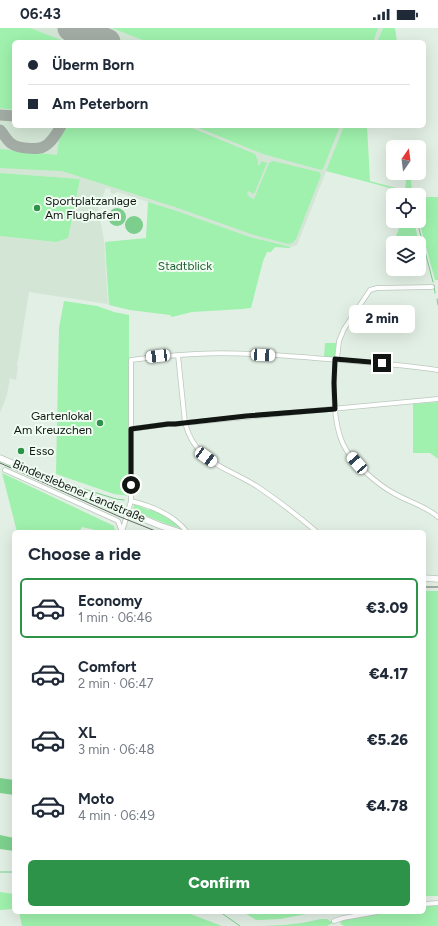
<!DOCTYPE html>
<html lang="en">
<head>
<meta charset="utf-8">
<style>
	body { margin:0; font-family:Figtree,sans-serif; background:#f2f2f3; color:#1f2937; height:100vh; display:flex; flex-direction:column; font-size:15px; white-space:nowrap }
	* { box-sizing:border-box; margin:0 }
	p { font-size:13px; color:#747a83 }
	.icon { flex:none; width:22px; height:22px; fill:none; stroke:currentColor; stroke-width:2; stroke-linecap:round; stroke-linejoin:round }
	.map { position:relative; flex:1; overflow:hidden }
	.drawer { position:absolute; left:12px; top:502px; width:414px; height:384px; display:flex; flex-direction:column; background:#fff; border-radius:6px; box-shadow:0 4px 16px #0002 }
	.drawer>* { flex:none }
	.banner { position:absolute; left:12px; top:12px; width:414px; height:88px; border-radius:6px; box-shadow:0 4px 16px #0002; display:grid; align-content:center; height:88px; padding:0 16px; background:#fff }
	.needle { width:26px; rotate:14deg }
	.fabs { position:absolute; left:386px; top:112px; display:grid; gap:8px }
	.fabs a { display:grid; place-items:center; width:40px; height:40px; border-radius:6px; background:#fff; box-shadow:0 4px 16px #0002; font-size:20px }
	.end { position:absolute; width:18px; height:18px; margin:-9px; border:5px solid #111612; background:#fff; box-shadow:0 0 0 2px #fff }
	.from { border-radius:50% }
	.bubble { position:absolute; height:28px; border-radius:6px; background:#fff; box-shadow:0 4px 16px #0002; font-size:13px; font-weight:800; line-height:28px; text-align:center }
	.car { position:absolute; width:12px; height:24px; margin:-12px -6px; border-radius:5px; box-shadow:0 0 3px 1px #0007; background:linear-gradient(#fff 24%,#345 0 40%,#fff 0 76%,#345 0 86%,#fff 0) }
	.banner b { display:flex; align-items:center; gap:14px; height:38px; font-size:15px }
	.banner b+b { border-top:1px solid #e0e1e3 }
	.banner i { width:10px; height:10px; background:#1f2937 }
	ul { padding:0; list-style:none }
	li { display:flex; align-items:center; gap:12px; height:60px; margin:0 8px 6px; padding:0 8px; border:2px solid transparent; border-radius:6px }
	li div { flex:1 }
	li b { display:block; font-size:15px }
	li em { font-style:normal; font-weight:800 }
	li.active { border-color:#2c9349 }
	li>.icon { width:36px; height:36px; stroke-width:1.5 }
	h2 { padding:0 16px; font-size:18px; line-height:48px }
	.button { display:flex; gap:8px; margin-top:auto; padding:8px 16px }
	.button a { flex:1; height:46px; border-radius:6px; background:#2c9349; color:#fff; font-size:16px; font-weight:800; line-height:46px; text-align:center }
	.status { display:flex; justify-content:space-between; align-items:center; height:28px; padding:0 20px; background:#fff; direction:ltr }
	.status svg { height:11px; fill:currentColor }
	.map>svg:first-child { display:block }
</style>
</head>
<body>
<div class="status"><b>06:43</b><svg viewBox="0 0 49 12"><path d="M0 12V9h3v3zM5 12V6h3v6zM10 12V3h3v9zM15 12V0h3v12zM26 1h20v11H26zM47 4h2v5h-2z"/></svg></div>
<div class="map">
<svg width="438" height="898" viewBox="0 0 438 898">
	<rect width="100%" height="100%" fill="#e2efe4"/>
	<path fill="#d3e6d5" d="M 0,0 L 383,0 L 377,14 L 14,14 L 14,98 L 344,98 L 297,217 L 291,219 L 250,209 L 174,182 L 117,164 L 114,166 L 111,165 L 110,161 L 106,160 L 98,180 L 104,212 L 108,276 L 29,264 L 17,338 L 18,339 L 16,352 L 10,350 L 7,367 L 0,385 L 0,208 L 56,214 L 80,151 L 0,145 Z"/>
	<path fill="#9ff1ad" d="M 0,0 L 30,0 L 66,14 L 14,14 L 14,82 L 0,80 Z
		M 112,0 L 378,0 L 373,14 L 148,14 Z
		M 383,0 L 395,0 L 397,14 L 377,14 Z
		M 70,98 L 187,98 L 255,126 L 258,133 L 258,137 L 260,137 L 261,133 L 267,135 L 254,166 L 248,163 L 247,166 L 249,168 L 249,169 L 254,171 L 269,135 L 273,133 L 319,144 L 321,147 L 296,211 L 292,215 L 288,216 L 254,207 L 175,179 L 62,143 L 0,140 L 0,121 L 57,127 C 59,115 58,104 70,98 Z
		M 194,98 L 340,98 L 323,141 L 321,142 L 263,126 Z
		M 344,98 L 367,98 L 370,153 L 396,160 L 405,160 L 406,154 L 406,145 L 410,145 L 412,162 L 411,163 L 390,160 L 326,143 Z
		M 0,145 L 80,151 L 68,210 L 56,214 L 0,208 Z
		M 419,169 L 438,169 L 438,252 L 435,252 L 419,193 Z
		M 148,174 L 174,182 L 250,209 L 291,219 L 289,220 L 275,219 L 271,224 L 267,224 L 263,233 L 251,280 L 242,281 L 192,284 L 172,289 L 170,287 L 130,282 L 109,277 L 105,214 L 146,210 Z
		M 402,193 L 414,193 L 419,215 L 393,215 L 393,224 L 390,223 Z
		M 64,273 L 97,278 L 114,284 L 129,287 L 129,468 L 114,466 L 56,446 L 59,300 Z
		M 325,315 L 336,315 L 335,329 L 324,329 Z
		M 438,374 L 438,431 L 430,425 L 413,425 L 413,376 Z
		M 0,433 L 72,463 L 90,473 L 116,483 L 115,485 L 0,434 Z
		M 2,445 L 114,498 L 115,504 L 104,504 L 82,499 L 79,504 L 17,504 Z
		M 134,477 L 136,477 L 149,482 L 149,481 C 161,485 170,491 179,498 L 180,500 L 167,496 L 136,484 L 133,480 Z
		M 424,563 L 438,563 L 438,868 L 424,868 Z
		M 0,864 L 14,866 L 14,881 L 0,882 Z
		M 424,878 L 438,878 L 438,898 L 344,898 L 342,897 L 340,894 L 342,892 L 389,884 L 424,884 Z
		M 19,884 L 185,884 L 222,898 L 22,898 Z
		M 243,884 L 317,884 L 280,891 L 260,892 L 256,892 Z
		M 321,891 L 327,891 L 333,895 L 327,898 L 261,898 L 283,897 L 302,895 Z"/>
	<path fill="#7ed18e" d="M 0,750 L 14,752 L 14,767 L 0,765 Z
		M 0,807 L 14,810 L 14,823 L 0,821 Z"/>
	<path fill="#7bce8b" d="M108 189a9 9 0 1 1 18 0a9 9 0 1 1-18 0Z
		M125 197a9 9 0 1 1 18 0a9 9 0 1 1-18 0Z"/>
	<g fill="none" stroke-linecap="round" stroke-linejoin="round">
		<path stroke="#7bce8b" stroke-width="1" d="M 417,193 L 433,254
			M 434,257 L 435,265
			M 437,271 L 438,277
			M 63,453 L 80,460
			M 84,461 L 116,471 L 124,472
			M 0,844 L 14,844
			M 220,884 L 240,898"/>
		<path stroke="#a2aca4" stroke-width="11" d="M 0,87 L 14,88
			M 0,102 C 4,106 7,113 12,116 C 17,120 37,122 43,119 C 51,116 57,105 61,98"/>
		<path stroke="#a2aca4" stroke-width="27" d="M 71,0 L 107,14"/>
		<g stroke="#bbc8bd" stroke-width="5.5">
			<path id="street" d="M 178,327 L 185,395 C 196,436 227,439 258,459 C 279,473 298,488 317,504
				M 335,331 C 334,357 332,392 343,416 C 352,435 377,456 395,466 C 409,474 426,478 438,489
				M 337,331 L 339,313 L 344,301 L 370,262 L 377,260 L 432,259
				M 131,401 L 168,396 L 175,396 L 246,389 L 438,371
				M 5,442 L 116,492 L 118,493 L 122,504
				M 131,473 C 152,478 173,486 187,504
				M 122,504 L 131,473 L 131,332 C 153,329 174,327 195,326 C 235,324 274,327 314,330 C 355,333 397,336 438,342
				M 424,876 L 438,875
				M 334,893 L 343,890 L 377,884"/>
		</g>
		<g stroke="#bbc8bd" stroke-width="7">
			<path id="secondary" d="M 0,430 L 115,479 L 161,498 L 180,504
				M 424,550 L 438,551"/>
		</g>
		<use href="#street" stroke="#fff" stroke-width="4"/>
		<use href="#secondary" stroke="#fff" stroke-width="5.5"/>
		<path stroke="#626a63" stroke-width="1" d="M 0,435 L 118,488 L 158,504
			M 424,559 L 438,559"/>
	</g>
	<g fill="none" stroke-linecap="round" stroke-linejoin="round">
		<path stroke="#111612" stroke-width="5" d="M 131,457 L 131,401 L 168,396 L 175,396 L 246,388 L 335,381 L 334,355 L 335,331 L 382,335"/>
	</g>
	<g fill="#2c9349" stroke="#effcf1" stroke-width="1.5">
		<circle cx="37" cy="180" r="4"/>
		<circle cx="100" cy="395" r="4"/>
		<circle cx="21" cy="423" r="4"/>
	</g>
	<g text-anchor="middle" stroke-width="4" stroke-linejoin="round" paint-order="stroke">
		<g font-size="12" fill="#111612" stroke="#effcf1" text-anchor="start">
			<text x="45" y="177">Sportplatzanlage<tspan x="45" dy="14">Am Flughafen</tspan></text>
			<text x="92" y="392" text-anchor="end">Gartenlokal<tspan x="92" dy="14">Am Kreuzchen</tspan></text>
			<text x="29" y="427">Esso</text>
		</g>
		<g font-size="12" fill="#255f33" stroke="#effcf1">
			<text x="185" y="242">Stadtblick</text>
		</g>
		<g font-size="12" fill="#111612" stroke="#effcf1">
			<text transform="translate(79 463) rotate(23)" y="4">Binderslebener Landstraße</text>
		</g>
	</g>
</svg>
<div class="fabs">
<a><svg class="needle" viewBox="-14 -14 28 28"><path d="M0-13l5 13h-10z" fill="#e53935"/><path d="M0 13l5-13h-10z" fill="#747a83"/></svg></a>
<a><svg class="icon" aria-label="locate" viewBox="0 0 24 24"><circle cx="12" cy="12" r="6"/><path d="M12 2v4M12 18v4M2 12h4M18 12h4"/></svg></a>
<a><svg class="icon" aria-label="layers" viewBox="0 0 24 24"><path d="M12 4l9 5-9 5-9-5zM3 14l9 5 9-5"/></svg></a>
</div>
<i class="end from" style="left:131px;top:457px"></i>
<i class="end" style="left:382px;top:335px"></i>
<div class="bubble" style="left:349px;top:277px;width:66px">2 min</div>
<i class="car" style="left:263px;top:327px;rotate:93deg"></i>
<i class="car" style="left:158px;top:328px;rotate:263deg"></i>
<i class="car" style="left:206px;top:429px;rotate:126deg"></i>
<i class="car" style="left:357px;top:435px;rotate:319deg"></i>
<div class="banner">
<b><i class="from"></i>Überm Born</b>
<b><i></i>Am Peterborn</b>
</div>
<section class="drawer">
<h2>Choose a ride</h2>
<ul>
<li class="active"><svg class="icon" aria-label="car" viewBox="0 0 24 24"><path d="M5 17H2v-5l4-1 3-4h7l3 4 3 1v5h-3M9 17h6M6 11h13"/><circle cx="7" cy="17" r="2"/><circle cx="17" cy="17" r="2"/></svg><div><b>Economy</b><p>1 min · 06:46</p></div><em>€3.09</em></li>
<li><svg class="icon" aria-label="car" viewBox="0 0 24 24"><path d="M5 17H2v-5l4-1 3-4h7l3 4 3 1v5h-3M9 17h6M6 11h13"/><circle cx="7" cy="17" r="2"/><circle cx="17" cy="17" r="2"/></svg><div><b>Comfort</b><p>2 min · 06:47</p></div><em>€4.17</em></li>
<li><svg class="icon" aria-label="car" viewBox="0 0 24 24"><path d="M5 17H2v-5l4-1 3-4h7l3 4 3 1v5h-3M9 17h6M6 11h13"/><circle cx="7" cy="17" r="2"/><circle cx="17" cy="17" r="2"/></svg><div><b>XL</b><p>3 min · 06:48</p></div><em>€5.26</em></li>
<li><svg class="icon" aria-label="car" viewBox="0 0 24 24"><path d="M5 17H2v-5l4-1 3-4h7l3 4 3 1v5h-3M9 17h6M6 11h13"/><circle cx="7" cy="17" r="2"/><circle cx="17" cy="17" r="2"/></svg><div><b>Moto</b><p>4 min · 06:49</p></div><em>€4.78</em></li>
</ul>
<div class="button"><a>Confirm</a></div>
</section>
</div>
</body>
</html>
